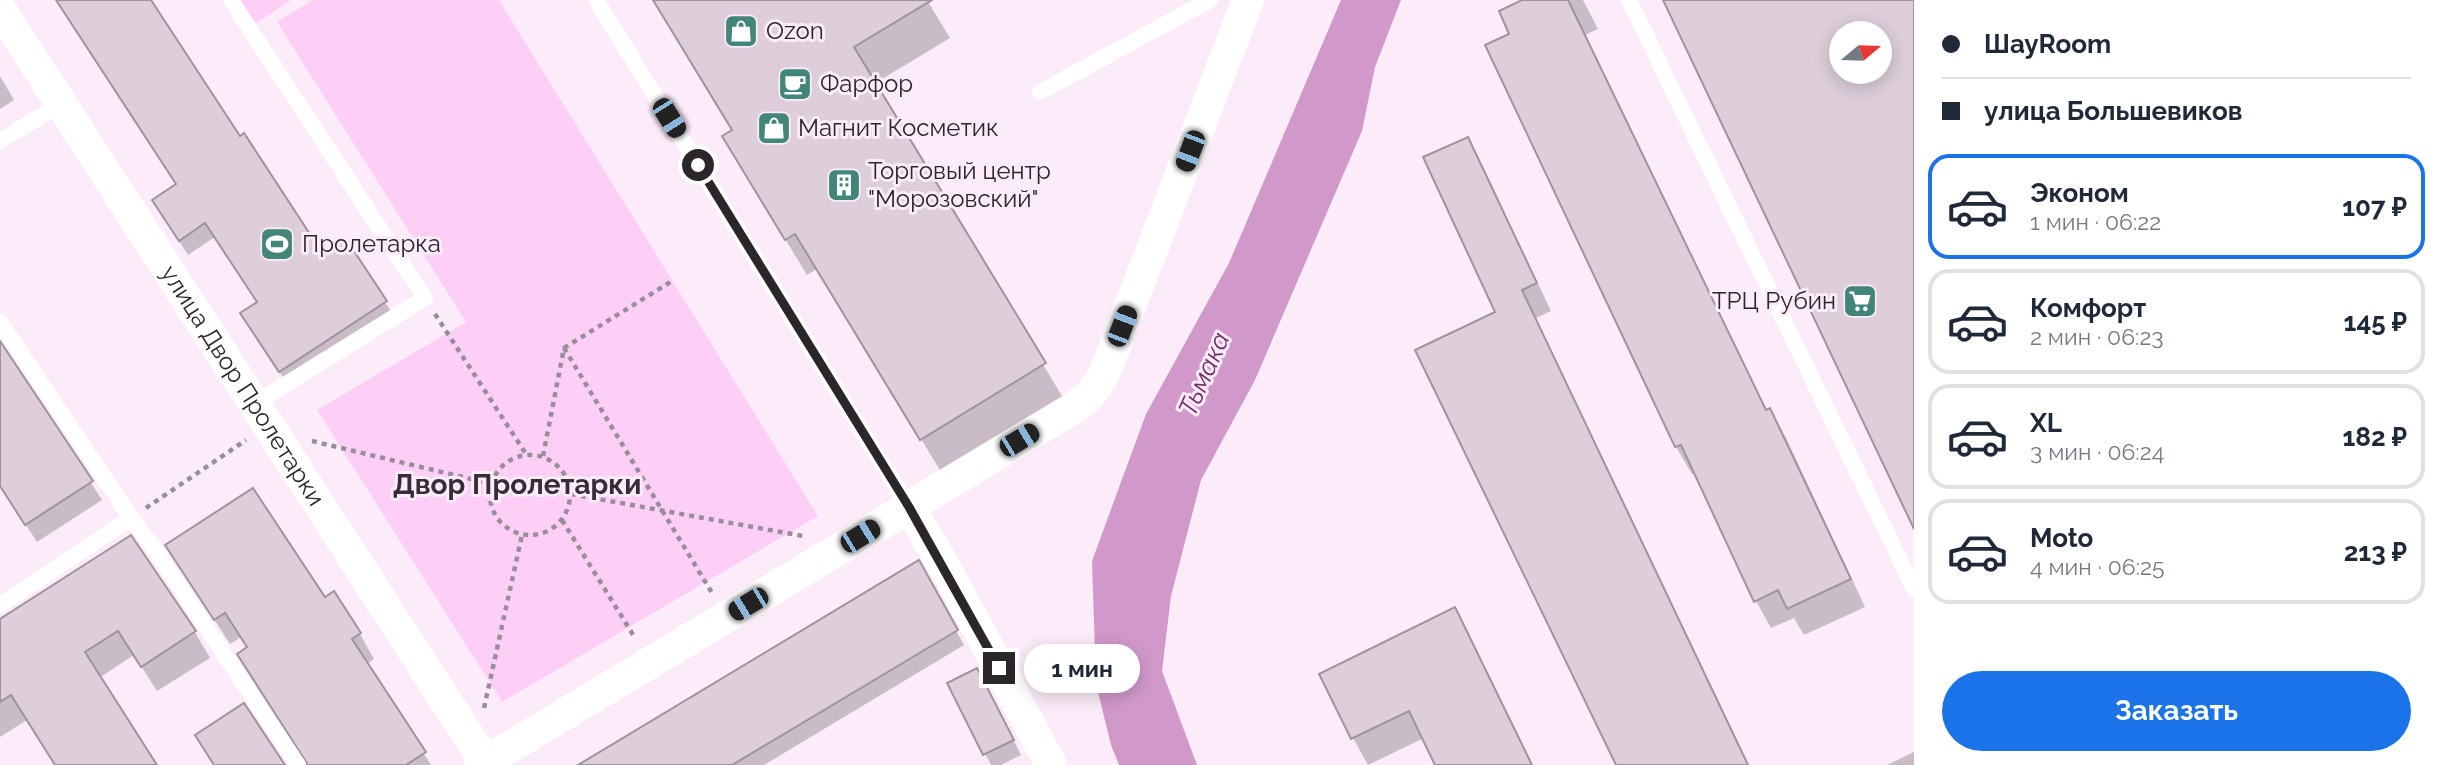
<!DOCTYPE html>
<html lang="ru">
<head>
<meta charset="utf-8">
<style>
	body { margin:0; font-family:Raleway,sans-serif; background:#f2f2f3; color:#1f2937; height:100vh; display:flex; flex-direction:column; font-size:26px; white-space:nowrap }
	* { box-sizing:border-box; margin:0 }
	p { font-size:23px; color:#747a83 }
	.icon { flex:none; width:38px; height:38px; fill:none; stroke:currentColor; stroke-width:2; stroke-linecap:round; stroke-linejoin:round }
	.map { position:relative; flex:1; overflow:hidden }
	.details { display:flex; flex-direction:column; background:#fff; width:525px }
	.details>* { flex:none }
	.guide { display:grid; align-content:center; height:154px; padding:0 28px; background:#fff }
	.needle { width:46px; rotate:71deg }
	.controls { position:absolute; left:1829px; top:21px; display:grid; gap:14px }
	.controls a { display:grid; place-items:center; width:63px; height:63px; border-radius:50%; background:#fff; box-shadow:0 4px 18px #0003; font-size:35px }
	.end { position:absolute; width:32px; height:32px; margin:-16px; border:9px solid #2b262a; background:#fff; box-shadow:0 0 0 4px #fff }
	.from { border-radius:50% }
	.bubble { position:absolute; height:49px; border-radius:24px; background:#fff; box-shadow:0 4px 18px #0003; font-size:23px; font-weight:700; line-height:49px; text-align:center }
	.car { position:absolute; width:21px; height:42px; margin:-21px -10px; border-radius:9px; box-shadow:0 0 5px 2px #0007; background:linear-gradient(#222 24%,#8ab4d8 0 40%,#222 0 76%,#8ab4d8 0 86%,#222 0) }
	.guide b { display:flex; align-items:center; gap:24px; height:66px; font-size:26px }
	.guide b+b { border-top:2px solid #e0e1e3 }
	.guide i { width:18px; height:18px; background:#1f2937 }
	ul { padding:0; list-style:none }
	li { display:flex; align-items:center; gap:21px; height:105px; margin:0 14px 10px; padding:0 14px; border:4px solid #e0e1e3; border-radius:21px }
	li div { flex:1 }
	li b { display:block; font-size:26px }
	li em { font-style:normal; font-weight:700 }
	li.active { border-color:#1a73e8 }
	li>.icon { width:63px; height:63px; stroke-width:1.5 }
	.button { display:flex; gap:14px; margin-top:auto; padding:14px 28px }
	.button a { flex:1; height:80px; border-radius:42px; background:#1a73e8; color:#fff; font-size:28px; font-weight:700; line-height:80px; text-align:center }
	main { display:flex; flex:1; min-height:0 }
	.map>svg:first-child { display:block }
</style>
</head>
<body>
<main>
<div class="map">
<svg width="1914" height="765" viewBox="0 0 1914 765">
	<rect width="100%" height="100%" fill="#fcecf9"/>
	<path fill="#fdcff7" d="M 234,0 L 291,0 L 252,26 Z
		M 313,0 L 499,0 L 818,516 L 502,702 L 317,410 L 466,322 L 277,22 Z"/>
	<path fill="#d199ca" d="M 1341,0 L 1401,0 L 1375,67 L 1362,131 L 1255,380 L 1201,480 L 1171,596 L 1162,671 L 1197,765 L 1119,765 L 1111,745 L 1096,684 L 1092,561 L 1146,414 L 1229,263 Z"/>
	<path fill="#0003" fill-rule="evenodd" d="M 58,0 L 149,0 L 240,139 L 322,256 L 385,302 L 394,316 L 288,385 L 251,328 L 258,303 L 215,237 L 188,255 L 162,215 L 178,185 Z
		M 654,0 L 927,0 L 950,38 L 874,84 L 1065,401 L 943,475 L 817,269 L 807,275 L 745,173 L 734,131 Z
		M 1526,0 L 1583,0 L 1598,29 L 1585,35 L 1767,411 L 1770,410 L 1786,438 L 1865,607 L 1804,635 L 1794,618 L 1771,628 L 1756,601 L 1696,472 L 1692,474 L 1676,447 L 1511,35 Z
		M 1665,0 L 1914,0 L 1914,525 ZM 1841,33 L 1880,33 L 1880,72 L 1841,72 Z
		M 0,76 L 14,100 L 0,109 Z
		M 1467,139 L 1483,167 L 1551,311 L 1536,318 L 1749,765 L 1618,765 L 1497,313 Z
		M 0,342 L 102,500 L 37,542 L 0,485 Z
		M 130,538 L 195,632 L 210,658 L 157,691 L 134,655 L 99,678 L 155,765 L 56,765 L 27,720 L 0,737 L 0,621 Z
		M 167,546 L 324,600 L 360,634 L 374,659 L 367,664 L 431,765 L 309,765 L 248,649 L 241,637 L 230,644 Z
		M 919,563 L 964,645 L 764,765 L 582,765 Z
		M 1455,609 L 1470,637 L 1533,765 L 1437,765 L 1424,738 L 1368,765 L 1353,738 Z
		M 949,684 L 985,684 L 1021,755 L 1001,765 L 991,765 Z
		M 1914,752 L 1914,765 L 1887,765 Z"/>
	<path fill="#ddceda" stroke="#a1939e" stroke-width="2" fill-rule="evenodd" d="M 56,0 L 151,0 L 240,136 L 244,133 L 323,254 L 346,239 L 387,301 L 279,372 L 240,313 L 257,302 L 205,223 L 179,241 L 152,200 L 176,184 Z
		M 653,0 L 932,0 L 854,47 L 1046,363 L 920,440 L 795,234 L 785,240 L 722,136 L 732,130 Z
		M 1522,0 L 1568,0 L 1766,410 L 1770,408 L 1851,579 L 1787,609 L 1778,590 L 1754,602 L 1681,445 L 1675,447 L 1485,45 L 1509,34 L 1499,11 Z
		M 1663,0 L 1914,0 L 1914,529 ZM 1841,33 L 1880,33 L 1880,72 L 1841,72 Z
		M 1468,137 L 1537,283 L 1522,290 L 1748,765 L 1616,765 L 1415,350 L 1495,312 L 1423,157 Z
		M 0,341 L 93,481 L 25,525 L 0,486 Z
		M 253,488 L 325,597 L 334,591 L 361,633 L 352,639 L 426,752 L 406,765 L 308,765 L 237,654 L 247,647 L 225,613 L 214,620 L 165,545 Z
		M 131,535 L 196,631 L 141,667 L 118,631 L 85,652 L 157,765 L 55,765 L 11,695 L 0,702 L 0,619 Z
		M 919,560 L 958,630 L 732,765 L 578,765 Z
		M 1455,607 L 1532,765 L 1435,765 L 1409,711 L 1351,739 L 1319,674 Z
		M 977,668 L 1014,740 L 983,755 L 947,683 Z
		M 244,703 L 285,765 L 214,765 L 195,735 Z"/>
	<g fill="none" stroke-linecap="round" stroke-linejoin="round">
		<path stroke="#998e97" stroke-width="4.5" stroke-dasharray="5 5" stroke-linecap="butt" d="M 435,314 L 526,454
			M 564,348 L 712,593
			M 312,441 L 492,484
			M490 495a40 40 0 1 1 80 0a40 40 0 1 1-80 0Z
			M 543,456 L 564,348 L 672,281
			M 571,494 L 803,536
			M 146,508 L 246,440
			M 562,520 L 635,638
			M 484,708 L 522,535"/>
		<path stroke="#fff" stroke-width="16" d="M 231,0 L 425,298 L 254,404
			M 596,0 L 909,507
			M 1629,0 L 1914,589
			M 1040,92 L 1210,0
			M 0,141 L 61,104
			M 0,322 L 131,518
			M 0,605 L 131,518 L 153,547 L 298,765"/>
		<g stroke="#fff" stroke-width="32">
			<path id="s1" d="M 0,9 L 485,762"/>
			<path d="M 909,507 L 947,571 L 1051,765"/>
			<path d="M 480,765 L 1072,409 L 1090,395 L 1103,377 L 1248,0"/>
		</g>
	</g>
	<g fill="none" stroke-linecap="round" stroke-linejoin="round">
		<path stroke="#2b262a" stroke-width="9" d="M 698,165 L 909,507 L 999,668"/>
	</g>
	<defs>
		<g id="shop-square" transform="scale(1.75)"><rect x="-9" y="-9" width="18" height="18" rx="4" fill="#42867a" stroke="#fcecf9"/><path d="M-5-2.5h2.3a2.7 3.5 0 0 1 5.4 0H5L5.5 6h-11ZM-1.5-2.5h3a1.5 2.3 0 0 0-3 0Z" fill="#fff"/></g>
		<g id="cafe-square" transform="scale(1.75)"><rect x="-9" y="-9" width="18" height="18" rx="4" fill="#42867a" stroke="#fcecf9"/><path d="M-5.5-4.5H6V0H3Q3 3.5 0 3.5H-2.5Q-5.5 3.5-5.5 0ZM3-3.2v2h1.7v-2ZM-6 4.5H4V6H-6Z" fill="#fff"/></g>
		<g id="building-square" transform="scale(1.75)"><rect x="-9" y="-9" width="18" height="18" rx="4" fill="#42867a" stroke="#fcecf9"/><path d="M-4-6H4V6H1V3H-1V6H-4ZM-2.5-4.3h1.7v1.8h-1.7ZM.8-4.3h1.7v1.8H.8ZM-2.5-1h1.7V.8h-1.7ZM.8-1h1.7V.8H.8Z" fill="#fff"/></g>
		<g id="stadium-square" transform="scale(1.75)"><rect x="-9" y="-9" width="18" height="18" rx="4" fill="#42867a" stroke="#fcecf9"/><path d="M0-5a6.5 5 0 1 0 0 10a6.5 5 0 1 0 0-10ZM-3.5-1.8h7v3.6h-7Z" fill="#fff"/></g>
		<g id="supermarket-square" transform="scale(1.75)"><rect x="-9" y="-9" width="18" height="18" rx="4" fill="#42867a" stroke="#fcecf9"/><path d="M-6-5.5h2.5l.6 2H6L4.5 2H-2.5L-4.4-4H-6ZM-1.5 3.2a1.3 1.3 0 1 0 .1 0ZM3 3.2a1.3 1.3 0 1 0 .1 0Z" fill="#fff"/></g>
	</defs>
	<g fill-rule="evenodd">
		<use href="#shop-square" x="741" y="31"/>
		<use href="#cafe-square" x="795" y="84"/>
		<use href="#shop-square" x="774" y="128"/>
		<use href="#building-square" x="844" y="185"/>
		<use href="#stadium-square" x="277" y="244"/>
		<use href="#supermarket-square" x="1860" y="301"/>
	</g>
	<g text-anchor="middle" stroke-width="6" stroke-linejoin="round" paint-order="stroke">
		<g font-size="24" fill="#2b262a" stroke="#fcecf9" text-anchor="start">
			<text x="766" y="39">Ozon</text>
			<text x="820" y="92">Фарфор</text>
			<text x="798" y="136">Магнит Косметик</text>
			<text x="868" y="179">Торговый центр<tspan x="868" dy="28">"Морозовский"</tspan></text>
			<text x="302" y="252">Пролетарка</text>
			<text x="1836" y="309" text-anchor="end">ТРЦ Рубин</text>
		</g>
		<g font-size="24" fill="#2b262a" stroke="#fcecf9">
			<text dy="8" stroke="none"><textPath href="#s1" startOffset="448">улица Двор Пролетарки</textPath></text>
		</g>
		<g font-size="26" font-style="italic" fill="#702d6a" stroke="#fcecf9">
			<text transform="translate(1204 374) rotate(-66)" y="9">Тьмака</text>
		</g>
		<g font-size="28" font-weight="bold" fill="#382c36" stroke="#fcecf9">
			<text x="517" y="494">Двор Пролетарки</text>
		</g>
	</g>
</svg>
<div class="controls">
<a><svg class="needle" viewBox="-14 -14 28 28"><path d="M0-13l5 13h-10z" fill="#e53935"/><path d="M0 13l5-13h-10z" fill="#747a83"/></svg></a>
</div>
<i class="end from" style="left:698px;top:165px"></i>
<i class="end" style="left:999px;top:668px"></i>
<div class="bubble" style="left:1024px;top:644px;width:116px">1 мин</div>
<i class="car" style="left:669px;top:118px;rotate:148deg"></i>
<i class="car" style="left:1190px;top:151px;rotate:201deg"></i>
<i class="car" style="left:1122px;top:326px;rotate:21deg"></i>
<i class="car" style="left:1019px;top:440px;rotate:59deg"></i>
<i class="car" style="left:860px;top:536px;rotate:59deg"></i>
<i class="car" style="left:748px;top:604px;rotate:239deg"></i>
</div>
<section class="details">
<div class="guide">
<b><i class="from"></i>ШауRoom</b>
<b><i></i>улица Большевиков</b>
</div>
<ul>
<li class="active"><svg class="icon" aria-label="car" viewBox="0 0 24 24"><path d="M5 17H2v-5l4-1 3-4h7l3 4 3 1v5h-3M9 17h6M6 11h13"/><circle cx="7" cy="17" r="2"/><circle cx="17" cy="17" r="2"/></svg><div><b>Эконом</b><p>1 мин · 06:22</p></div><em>107 ₽</em></li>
<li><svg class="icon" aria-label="car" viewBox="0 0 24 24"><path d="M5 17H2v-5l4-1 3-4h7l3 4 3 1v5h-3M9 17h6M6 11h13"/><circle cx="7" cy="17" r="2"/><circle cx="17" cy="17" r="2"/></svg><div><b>Комфорт</b><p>2 мин · 06:23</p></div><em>145 ₽</em></li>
<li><svg class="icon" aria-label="car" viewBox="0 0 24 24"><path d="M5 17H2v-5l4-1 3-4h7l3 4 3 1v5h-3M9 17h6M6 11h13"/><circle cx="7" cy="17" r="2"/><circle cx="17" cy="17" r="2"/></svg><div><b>XL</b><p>3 мин · 06:24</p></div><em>182 ₽</em></li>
<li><svg class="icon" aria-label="car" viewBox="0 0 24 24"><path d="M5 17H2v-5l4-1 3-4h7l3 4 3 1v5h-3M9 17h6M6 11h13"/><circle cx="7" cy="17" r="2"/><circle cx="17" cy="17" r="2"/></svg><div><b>Moto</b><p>4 мин · 06:25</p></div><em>213 ₽</em></li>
</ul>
<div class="button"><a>Заказать</a></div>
</section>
</main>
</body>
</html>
